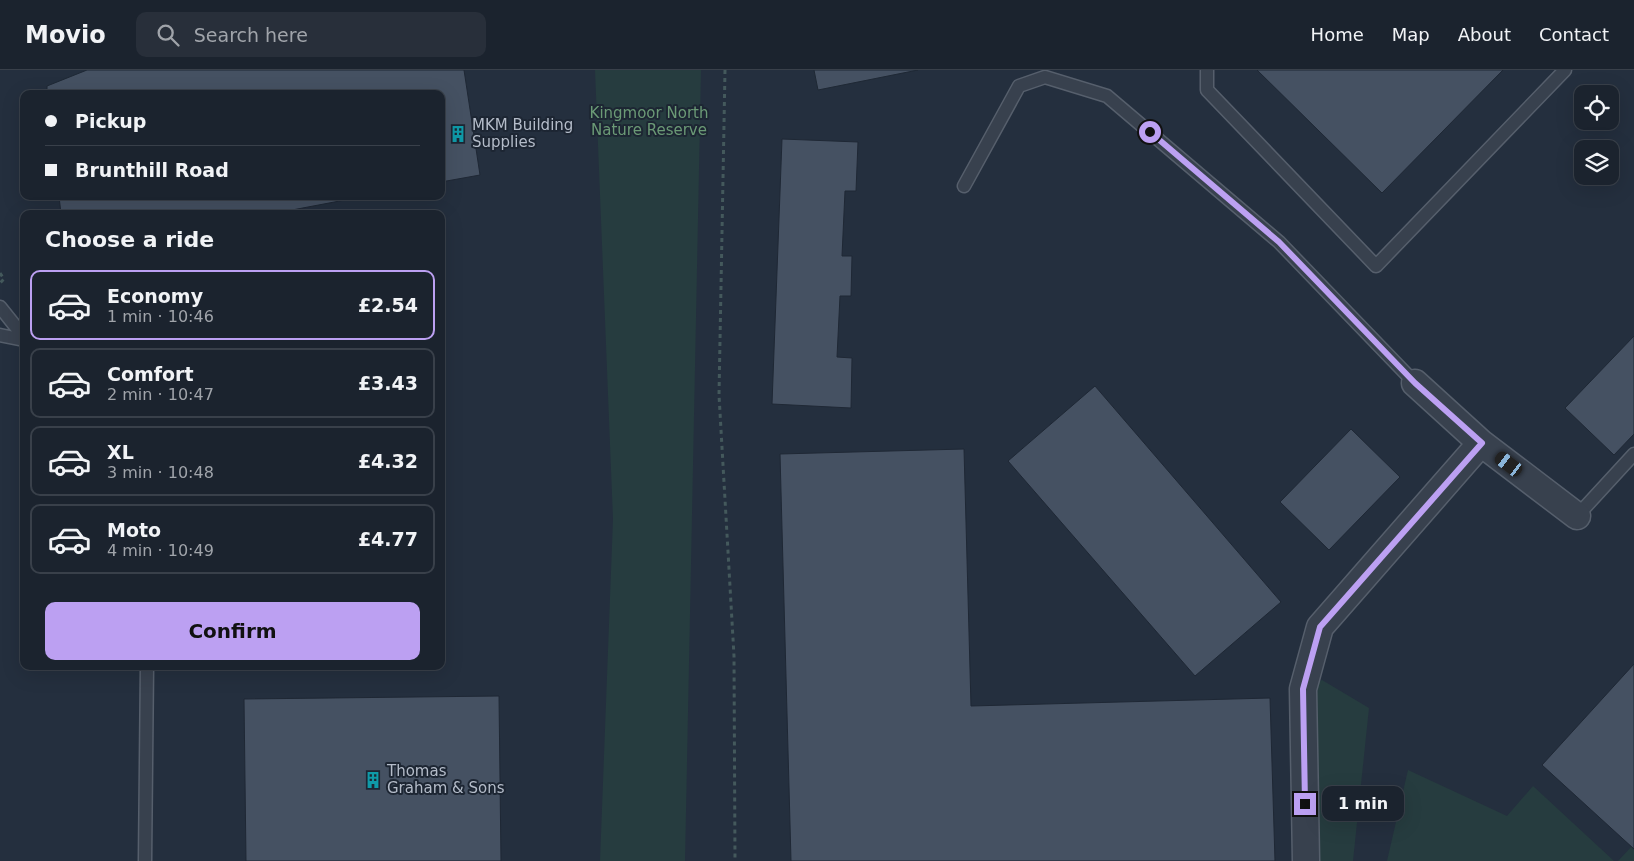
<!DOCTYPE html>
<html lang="en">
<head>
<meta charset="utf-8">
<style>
	body { margin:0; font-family:"DejaVu Sans",sans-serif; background:#282f3a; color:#f1f3f6; height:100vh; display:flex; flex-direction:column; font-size:19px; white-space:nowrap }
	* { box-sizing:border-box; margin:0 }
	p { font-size:16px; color:#a0a4aa }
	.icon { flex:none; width:28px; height:28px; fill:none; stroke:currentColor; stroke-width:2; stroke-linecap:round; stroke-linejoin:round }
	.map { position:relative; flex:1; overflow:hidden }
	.drawer { position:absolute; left:20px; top:140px; width:425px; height:460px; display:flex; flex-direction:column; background:#1b232e; border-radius:10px; box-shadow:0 5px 20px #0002,0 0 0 1px #39404a }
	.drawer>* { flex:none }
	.hud { position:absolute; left:20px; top:20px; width:425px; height:110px; border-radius:10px; box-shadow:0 5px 20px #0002,0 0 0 1px #39404a; display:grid; align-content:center; height:110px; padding:0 25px; background:#1b232e }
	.fabs { position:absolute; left:1574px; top:15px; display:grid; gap:10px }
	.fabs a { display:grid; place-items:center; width:45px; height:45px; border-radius:10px; background:#1b232e; box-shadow:0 5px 20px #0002,0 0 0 1px #39404a; font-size:25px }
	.end { position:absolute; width:22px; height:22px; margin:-11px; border:6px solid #bca0f2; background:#111; box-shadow:0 0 0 2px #111 }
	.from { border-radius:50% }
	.bubble { position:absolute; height:35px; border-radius:10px; background:#1b232e; box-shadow:0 5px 20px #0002,0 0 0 1px #39404a; font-size:16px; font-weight:600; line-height:35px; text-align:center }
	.car { position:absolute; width:15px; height:30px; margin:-15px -8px; border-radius:6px; box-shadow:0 0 4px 1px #0007; background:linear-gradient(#222 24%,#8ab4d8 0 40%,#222 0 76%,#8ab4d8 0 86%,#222 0) }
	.hud b { display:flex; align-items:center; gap:18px; height:48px; font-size:19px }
	.hud b+b { border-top:1px solid #39404a }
	.hud i { width:12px; height:12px; background:#f1f3f6 }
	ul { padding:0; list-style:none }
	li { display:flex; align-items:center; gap:15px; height:70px; margin:0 10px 8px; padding:0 15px; border:2px solid #39404a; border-radius:10px }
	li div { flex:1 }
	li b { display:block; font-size:19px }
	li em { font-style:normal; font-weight:600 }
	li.on { border-color:#bca0f2 }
	li>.icon { width:45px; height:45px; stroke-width:1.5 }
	h2 { padding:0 25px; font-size:22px; line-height:60px }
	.action { display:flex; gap:10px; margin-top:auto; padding:10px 25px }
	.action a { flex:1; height:58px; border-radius:10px; background:#bca0f2; color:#111; font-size:20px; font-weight:600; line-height:58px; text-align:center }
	header { display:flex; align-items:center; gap:30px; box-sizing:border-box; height:70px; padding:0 25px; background:#1b232e; border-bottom:1px solid #39404a }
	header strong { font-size:24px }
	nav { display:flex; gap:28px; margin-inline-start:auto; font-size:18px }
	.search { width:350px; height:45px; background:#282f3a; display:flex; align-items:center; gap:12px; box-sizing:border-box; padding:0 18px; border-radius:10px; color:#a0a4aa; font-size:19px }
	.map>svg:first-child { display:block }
</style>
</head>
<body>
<header>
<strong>Movio</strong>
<div class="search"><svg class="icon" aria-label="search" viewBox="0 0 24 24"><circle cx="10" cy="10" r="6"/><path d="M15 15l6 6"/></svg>Search here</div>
<nav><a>Home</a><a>Map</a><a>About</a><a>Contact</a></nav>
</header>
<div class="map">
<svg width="1634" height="791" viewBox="0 0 1634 791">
	<rect width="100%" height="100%" fill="#242f3e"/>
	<path fill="#263c3f" d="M 595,0 L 701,0 L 685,791 L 600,791 L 613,449 Z
		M 1322,610 L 1369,638 L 1353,791 L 1314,791 L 1314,613 Z
		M 1408,700 L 1507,746 L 1533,716 L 1614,791 L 1387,791 Z
		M 1634,774 L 1634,791 L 1618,791 Z"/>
	<path fill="#455162" stroke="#1f2835" d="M 87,0 L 464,0 L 480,105 L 441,112 L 441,24 L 47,24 L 47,16 Z
		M 814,0 L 918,0 L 818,20 Z
		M 1257,0 L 1503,0 L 1382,123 Z
		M 782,69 L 858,72 L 856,121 L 845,121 L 842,186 L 852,186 L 851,226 L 840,226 L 837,287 L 852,288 L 851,338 L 772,334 Z
		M 59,126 L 366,126 L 271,144 L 61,144 Z
		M 1634,266 L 1634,364 L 1614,385 L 1565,338 Z
		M 1095,316 L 1281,532 L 1195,606 L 1008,391 Z
		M 1351,359 L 1400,407 L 1329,480 L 1280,432 Z
		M 964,379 L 971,636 L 1270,628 L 1275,791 L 791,791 L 780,384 Z
		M 1634,594 L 1634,779 L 1542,695 Z
		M 499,626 L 501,791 L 246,791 L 244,629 Z"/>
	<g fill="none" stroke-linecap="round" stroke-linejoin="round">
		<g stroke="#565f6c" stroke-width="15">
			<path id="service" d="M 1207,0 L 1207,20 L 1376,196 L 1565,0
				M 964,116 L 1019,16 L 1045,7 L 1107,26 L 1279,172 L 1415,313
				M 0,237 L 24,267
				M 0,265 L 24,270
				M 1577,446 L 1634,384
				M 145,791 L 147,596"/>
		</g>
		<g stroke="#565f6c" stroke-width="29">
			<path id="minor" d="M 1415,313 L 1481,373 L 1577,446
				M 1306,791 L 1303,619 L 1320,557 L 1481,373"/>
		</g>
		<path stroke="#44595c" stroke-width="3" stroke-dasharray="4 4" stroke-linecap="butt" d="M 725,0 L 719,325 L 734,586 L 735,791
			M 0,203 L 4,209 L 0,213"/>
		<use href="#service" stroke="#38414e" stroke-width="12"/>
		<use href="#minor" stroke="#38414e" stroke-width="26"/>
	</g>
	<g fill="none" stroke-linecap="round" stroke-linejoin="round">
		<path stroke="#bca0f2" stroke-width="6" d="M 1150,62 L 1279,172 L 1415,313 L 1482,373 L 1320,557 L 1303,619 L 1305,734"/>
	</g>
	<defs>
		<g id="building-bare" transform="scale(1.35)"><path d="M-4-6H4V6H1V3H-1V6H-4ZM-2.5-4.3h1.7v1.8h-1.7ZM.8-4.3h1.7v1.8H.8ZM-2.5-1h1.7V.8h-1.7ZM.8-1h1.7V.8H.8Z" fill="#0f9aa8" stroke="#1d2633" stroke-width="2.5" paint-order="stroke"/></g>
	</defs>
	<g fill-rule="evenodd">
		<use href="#building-bare" x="458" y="64"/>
		<use href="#building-bare" x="373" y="710"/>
	</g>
	<g text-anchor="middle" stroke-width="4" stroke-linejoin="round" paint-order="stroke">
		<g font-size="15" fill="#6b9a76" stroke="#1d2633">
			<text x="649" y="48">Kingmoor North<tspan x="649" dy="17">Nature Reserve</tspan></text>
		</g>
		<g font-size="15" fill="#b4bcc9" stroke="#1d2633" text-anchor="start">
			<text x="472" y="60">MKM Building<tspan x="472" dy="17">Supplies</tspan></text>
			<text x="387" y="706">Thomas<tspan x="387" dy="17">Graham &amp; Sons</tspan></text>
		</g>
	</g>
</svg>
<div class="fabs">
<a><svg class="icon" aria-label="locate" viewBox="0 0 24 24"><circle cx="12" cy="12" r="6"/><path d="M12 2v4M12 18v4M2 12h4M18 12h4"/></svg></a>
<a><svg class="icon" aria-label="layers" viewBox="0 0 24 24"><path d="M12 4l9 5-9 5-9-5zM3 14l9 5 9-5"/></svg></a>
</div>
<i class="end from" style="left:1150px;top:62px"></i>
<i class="end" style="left:1305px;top:734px"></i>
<div class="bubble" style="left:1322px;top:716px;width:82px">1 min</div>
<i class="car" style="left:1509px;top:394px;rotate:307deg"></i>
<div class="hud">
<b><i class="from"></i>Pickup</b>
<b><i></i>Brunthill Road</b>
</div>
<section class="drawer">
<h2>Choose a ride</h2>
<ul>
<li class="on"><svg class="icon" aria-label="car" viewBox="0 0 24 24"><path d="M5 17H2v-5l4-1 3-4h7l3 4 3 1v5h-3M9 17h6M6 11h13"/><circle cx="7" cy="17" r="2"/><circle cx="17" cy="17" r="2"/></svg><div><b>Economy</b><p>1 min · 10:46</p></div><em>£2.54</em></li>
<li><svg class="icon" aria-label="car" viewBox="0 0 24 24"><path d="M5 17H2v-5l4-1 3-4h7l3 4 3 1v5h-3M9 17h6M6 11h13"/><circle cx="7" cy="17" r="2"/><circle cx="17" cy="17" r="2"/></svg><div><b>Comfort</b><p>2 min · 10:47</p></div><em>£3.43</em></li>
<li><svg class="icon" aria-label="car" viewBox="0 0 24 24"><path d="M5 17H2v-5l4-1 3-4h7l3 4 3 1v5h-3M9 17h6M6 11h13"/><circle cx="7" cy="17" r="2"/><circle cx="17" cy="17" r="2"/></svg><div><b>XL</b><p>3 min · 10:48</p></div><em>£4.32</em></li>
<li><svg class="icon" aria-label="car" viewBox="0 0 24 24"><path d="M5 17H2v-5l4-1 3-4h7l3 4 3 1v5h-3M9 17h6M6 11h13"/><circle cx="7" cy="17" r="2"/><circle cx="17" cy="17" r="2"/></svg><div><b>Moto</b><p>4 min · 10:49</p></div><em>£4.77</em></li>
</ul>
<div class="action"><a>Confirm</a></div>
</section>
</div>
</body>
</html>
